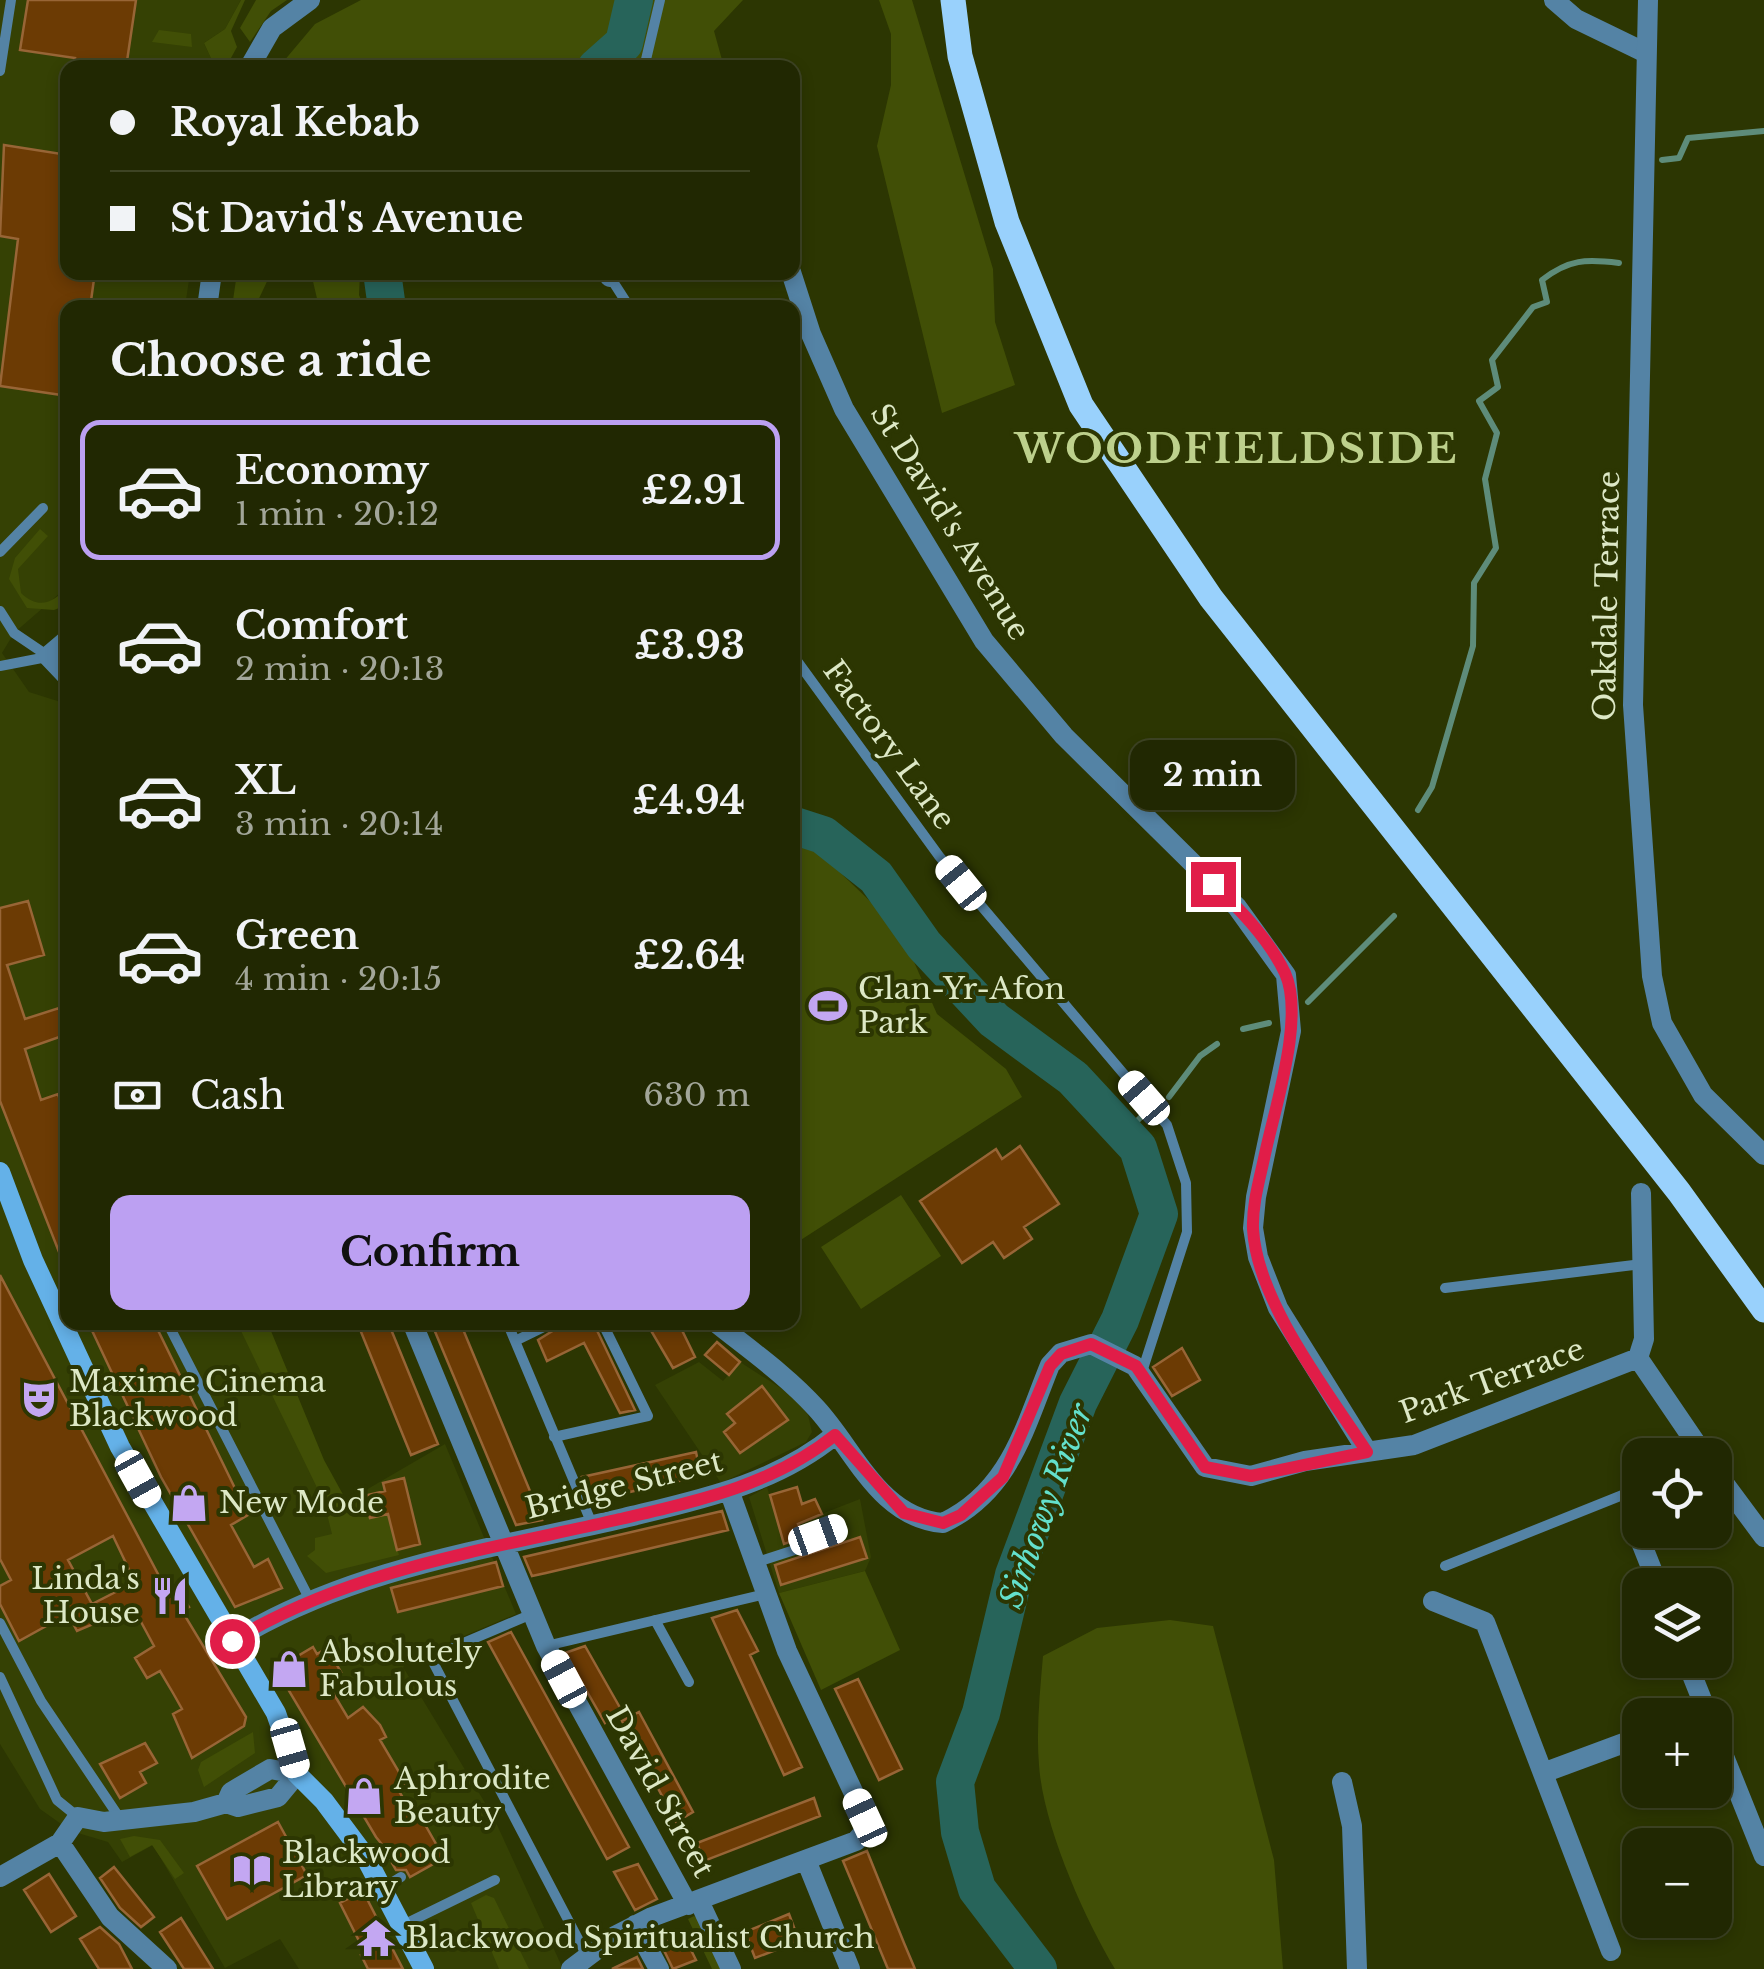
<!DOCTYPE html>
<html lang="en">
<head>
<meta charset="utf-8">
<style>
	body { margin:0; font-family:"Libre Baskerville",serif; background:#29300c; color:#f1f3f6; height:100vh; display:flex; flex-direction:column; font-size:38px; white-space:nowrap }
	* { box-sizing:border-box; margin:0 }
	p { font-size:32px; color:#a2a699 }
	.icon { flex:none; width:55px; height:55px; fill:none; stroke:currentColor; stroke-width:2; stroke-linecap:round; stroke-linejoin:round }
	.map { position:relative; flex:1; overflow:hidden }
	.drawer { position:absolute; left:60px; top:300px; width:740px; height:1030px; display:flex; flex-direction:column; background:#212802; border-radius:20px; box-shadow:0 5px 15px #0003,0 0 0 2px #3e4424 }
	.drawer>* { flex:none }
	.banner { position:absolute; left:60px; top:60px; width:740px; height:220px; border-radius:20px; box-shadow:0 5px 15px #0003,0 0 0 2px #3e4424; display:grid; align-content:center; height:220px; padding:0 50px; background:#212802 }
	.fabs { position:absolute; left:1622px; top:1438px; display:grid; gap:20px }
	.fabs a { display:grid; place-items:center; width:110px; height:110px; border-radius:20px; background:#212802; box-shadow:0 5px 15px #0003,0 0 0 2px #3e4424; font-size:50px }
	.end { position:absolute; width:45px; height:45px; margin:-22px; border:12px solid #e11d48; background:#fff; box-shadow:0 0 0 5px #fff }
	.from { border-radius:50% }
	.bubble { position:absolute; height:70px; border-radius:20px; background:#212802; box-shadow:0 5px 15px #0003,0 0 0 2px #3e4424; font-size:32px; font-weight:700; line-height:70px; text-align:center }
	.car { position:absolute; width:30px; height:60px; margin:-30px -15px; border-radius:12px; box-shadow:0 0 8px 2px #0007; background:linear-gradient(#fff 24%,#345 0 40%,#fff 0 76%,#345 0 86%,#fff 0) }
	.banner b { display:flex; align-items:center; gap:35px; height:95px; font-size:38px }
	.banner b+b { border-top:2px solid #3e4424 }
	.banner i { width:25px; height:25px; background:#f1f3f6 }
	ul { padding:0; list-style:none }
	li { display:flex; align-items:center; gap:30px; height:140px; margin:0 20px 15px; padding:0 30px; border:5px solid transparent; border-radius:20px }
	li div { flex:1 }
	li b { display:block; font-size:38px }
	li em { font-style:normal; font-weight:700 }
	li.active { border-color:#bca0f2 }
	li>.icon { width:90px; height:90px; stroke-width:1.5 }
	h2 { padding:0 50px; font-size:45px; line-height:120px }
	.pay { display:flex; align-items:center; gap:25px; height:110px; padding:0 50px; font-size:38px }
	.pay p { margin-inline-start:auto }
	.cta { display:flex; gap:20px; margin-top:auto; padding:20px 50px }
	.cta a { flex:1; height:115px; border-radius:20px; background:#bca0f2; color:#111; font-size:40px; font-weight:700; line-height:115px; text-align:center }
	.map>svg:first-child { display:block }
</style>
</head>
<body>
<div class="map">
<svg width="1764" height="1969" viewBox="0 0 1764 1969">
	<rect width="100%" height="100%" fill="#2c3602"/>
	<path fill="#354104" d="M 0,0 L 241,0 L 225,29 L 204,43 L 215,67 L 68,68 L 68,272 L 190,273 L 185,307 L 68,308 L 67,587 L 14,633 L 2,653 L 29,692 L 67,704 L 68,1322 L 237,1323 L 320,1488 L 328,1517 L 347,1501 L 445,1444 L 516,1614 L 419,1655 L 403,1667 L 493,1816 L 563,1969 L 299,1969 L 280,1939 L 225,1968 L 153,1845 L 122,1862 L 108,1842 L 71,1831 L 40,1809 L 0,1744 Z
		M 699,1362 L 723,1381 L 740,1362 L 793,1396 L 808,1415 L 812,1432 L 806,1442 L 721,1483 L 655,1385 Z
		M 767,1487 L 780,1530 L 860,1499 L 871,1557 L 865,1571 L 779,1593 L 749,1497 Z"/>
	<path fill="#414f06" d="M 241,0 L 245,0 L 231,31 L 237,47 L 226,67 L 215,67 L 204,43 L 225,29 Z
		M 256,0 L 287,0 L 271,11 L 250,42 L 240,28 Z
		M 361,0 L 743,0 L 714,31 L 724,67 L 628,67 L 577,59 L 565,68 L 278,68 L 315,24 Z
		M 879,0 L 912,0 L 993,269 L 995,322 L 1015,385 L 942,413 L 877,146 L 891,85 L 891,34 Z
		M 159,30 L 191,34 L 192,47 L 152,42 Z
		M 237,273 L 271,273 L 255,307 L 232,307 Z
		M 311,273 L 360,273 L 359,295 L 364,307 L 319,307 Z
		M 40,529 L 48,536 L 18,569 L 21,593 C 39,610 53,603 67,587 L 67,605 L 54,610 L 27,608 L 9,579 L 15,558 Z
		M 793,833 L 799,833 L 874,905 L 907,946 L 937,1014 L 1006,1069 L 1022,1097 L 793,1245 Z
		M 901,1195 L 941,1256 L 861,1309 L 821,1247 Z
		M 237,1323 L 260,1323 L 271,1331 L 324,1460 L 346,1500 L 365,1490 L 370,1518 L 388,1514 L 399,1555 L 326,1573 L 307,1556 L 315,1550 L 315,1538 L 332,1534 L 324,1502 Z
		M 865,1571 L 900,1650 L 821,1690 L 779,1593 Z
		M 1170,1620 L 1213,1626 L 1274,1860 L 1283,1969 L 1115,1969 C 1084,1918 1043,1825 1039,1765 C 1036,1729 1040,1692 1043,1656 L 1097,1628 Z
		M 253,1732 L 255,1753 L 204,1787 L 198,1770 L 201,1762 Z
		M 134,1836 L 160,1840 L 184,1873 L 175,1879 L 152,1845 L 130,1857 L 120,1839 Z
		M 486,1895 L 494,1898 L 529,1969 L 499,1969 L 471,1903 Z
		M 694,1916 L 700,1920 L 724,1969 L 712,1969 L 688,1919 Z"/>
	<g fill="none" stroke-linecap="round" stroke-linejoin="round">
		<path stroke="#5e8c7a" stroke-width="6" d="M 1662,160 L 1679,158 L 1688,138 L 1764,131
			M 1418,810 L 1432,787 L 1473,646 L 1474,583 L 1496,548 L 1485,479 L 1497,433 L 1479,401 L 1498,387 L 1492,360 L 1533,307 L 1547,302 L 1542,280 C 1569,259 1586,259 1619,263
			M 1308,1002 L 1394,916
			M 1243,1029 L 1269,1023
			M 1169,1097 L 1200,1056 L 1217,1044
			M 1124,1134 L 1144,1114"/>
		<path stroke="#27645a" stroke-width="38" d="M 596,68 L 624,43 L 634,0
			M 382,272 L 387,308
			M 792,825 L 823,835 L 876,877 L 924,945 L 994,1020 L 1073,1078 L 1138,1148 L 1159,1214 L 1120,1320 L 1078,1403 L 1014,1575 L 981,1713 L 955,1782 L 960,1832 L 977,1889 L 1038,1969"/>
	</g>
	<path fill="#6c3b04" stroke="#986536" stroke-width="2.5" fill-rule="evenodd" d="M 28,0 L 136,0 L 126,68 L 73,68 L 75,58 L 20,50 Z
		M 4,145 L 68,155 L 68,272 L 95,272 L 90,308 L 68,308 L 68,396 L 0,386 L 18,239 L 0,236 Z
		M 28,901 L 44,955 L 7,965 L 25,1019 L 59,1008 L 68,1034 L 25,1049 L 41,1100 L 58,1094 L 68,1123 L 68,1275 L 0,1101 L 0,908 Z
		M 1020,1146 L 1059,1204 L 1024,1227 L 1032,1239 L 1004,1258 L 993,1242 L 962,1263 L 920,1201 L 996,1149 L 1002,1159 Z
		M 0,1275 L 167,1591 L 176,1586 L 189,1607 L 182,1611 L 246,1717 L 244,1726 L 192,1758 L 173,1714 L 182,1709 L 173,1693 L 160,1671 L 147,1678 L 135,1658 L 154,1646 L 133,1607 L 77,1631 L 68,1614 L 19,1641 L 0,1604 L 0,1586 L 11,1580 L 0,1559 ZM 113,1536 L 135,1582 L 92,1604 L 68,1560 Z
		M 88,1322 L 154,1322 L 248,1515 L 231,1525 L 254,1567 L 268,1559 L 282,1588 L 235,1607 L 161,1477 Z
		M 357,1322 L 388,1322 L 438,1444 L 411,1455 Z
		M 431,1322 L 460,1322 L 542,1520 L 516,1525 Z
		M 567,1322 L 593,1322 L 635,1410 L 620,1413 L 584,1343 L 547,1361 L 538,1340 Z
		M 646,1322 L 678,1322 L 695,1357 L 673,1368 Z
		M 717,1342 L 740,1362 L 729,1375 L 705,1355 Z
		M 1182,1348 L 1200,1380 L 1172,1396 L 1153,1367 Z
		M 762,1386 L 788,1420 L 740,1453 L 724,1432 L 735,1423 L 727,1414 Z
		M 696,1452 L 701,1476 L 603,1498 L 592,1500 L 582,1477 Z
		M 404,1478 L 420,1544 L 397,1550 L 388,1514 L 370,1518 L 364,1496 L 385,1491 L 383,1483 Z
		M 797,1487 L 802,1504 L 815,1499 L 822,1514 L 798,1524 L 802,1538 L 784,1544 L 770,1495 Z
		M 722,1511 L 728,1530 L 546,1573 L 532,1576 L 524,1557 Z
		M 860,1537 L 867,1558 L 781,1585 L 775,1565 Z
		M 496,1562 L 503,1586 L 398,1612 L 391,1588 Z
		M 737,1610 L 758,1651 L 750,1655 L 802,1767 L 784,1775 L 712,1618 Z
		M 511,1632 L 629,1847 L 607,1859 L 488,1642 Z
		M 585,1646 L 623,1713 L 605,1723 L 565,1653 Z
		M 313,1647 L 317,1654 L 327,1648 L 341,1672 L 326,1681 L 348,1718 L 363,1707 L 380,1725 L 386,1737 L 380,1740 L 406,1784 L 397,1788 L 414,1816 L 419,1814 L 444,1858 L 410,1877 L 406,1870 L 396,1870 L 392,1863 L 395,1850 L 384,1847 L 376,1837 L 276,1669 Z
		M 858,1679 L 902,1769 L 879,1780 L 835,1689 Z
		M 639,1712 L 693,1812 L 676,1822 L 622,1721 Z
		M 145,1743 L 157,1763 L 140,1772 L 146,1783 L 120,1798 L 100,1764 Z
		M 814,1798 L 820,1816 L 704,1861 L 697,1843 Z
		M 278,1822 L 307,1875 L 227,1919 L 197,1866 Z
		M 867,1851 L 904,1943 L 915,1969 L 888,1969 L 859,1899 L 843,1861 Z
		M 638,1864 L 657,1899 L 635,1910 L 614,1872 Z
		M 114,1867 L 154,1917 L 141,1927 L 120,1908 L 100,1878 Z
		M 49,1874 L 76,1916 L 51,1932 L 24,1890 Z
		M 363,1891 L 389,1942 L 403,1969 L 368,1969 L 361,1955 L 365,1953 L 340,1903 Z
		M 789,1914 L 799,1941 L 755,1958 L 745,1932 Z
		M 181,1918 L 213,1969 L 184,1969 L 160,1932 Z
		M 100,1927 L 119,1944 L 132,1969 L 99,1969 L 80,1939 Z
		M 683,1934 L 696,1960 L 673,1969 L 661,1944 Z
		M 637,1957 L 643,1969 L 612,1969 Z"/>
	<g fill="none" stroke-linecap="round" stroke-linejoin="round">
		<path stroke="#5483a5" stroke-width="10" d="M 644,68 L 660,0
			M 0,71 L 11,0
			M 610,277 L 630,308
			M 0,552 L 43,508
			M 0,611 L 14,633 L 48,656
			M 792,654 L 939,856 L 1167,1125 L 1186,1183 L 1187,1232 L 1142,1372
			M 0,666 L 47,657
			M 1445,1288 L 1642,1264
			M 167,1322 L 310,1600
			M 271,1322 L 281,1322
			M 507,1322 L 592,1524
			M 515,1341 L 554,1322
			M 554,1437 L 648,1416 L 602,1322
			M 757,1562 L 813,1544 L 817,1535 L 841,1526
			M 1445,1566 L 1640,1488
			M 532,1614 L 435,1655 L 434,1664 L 587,1956
			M 655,1620 L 689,1682
			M 0,1623 L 41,1701 L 121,1820
			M 546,1646 L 765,1594
			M 0,1677 L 57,1800 L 78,1817
			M 370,1864 L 388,1855
			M 383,1888 L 401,1877
			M 403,1925 L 495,1880"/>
		<path stroke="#5483a5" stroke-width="20" d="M 1554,0 L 1576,19 L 1644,52
			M 249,68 L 272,28 L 310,0
			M 609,272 L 610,277
			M 791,272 L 811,334 L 844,409 L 984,641 L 1064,736 L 1237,907 L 1286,975 L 1291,1031 L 1256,1197 L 1253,1228 L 1258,1257 L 1278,1308 L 1367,1451
			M 207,308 L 212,272
			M 68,639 L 48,656 L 68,677
			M 412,1322 L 546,1646 L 688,1905
			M 715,1322 C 750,1350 786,1375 816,1408 C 855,1450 879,1518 943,1523 C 1010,1491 1024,1429 1050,1365 L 1061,1353 L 1091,1344 L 1135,1366 L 1205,1467 L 1251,1476 L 1305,1461 L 1414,1445 L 1638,1358 L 1644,1339 L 1641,1193
			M 1638,1358 L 1704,1455
			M 1715,1471 L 1764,1537
			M 1635,1527 L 1658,1585
			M 1433,1601 L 1485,1622 L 1611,1951
			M 232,1641 C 351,1568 490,1549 624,1518 C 698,1500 774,1485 835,1435
			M 1686,1660 L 1708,1715
			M 1715,1734 L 1764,1856
			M 1543,1773 L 1640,1737
			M 1342,1782 L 1352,1826 L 1357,1969
			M 226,1803 L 231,1792 L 270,1769 L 297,1774
			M 60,1843 L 110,1917 L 167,1969
			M 806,1860 L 850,1969
			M 0,1877 L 60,1843 L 78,1817 L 104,1822 L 194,1812 L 226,1803 L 238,1807 L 278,1797 L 297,1774
			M 699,1901 L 731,1969
			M 635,1925 L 659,1969
			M 571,1969 L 615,1936 L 652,1917 L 856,1841 L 865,1831 L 865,1817 L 787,1651 L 730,1493"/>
		<path stroke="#5483a5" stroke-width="20" d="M 1648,0 L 1633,705 L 1652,976 L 1662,1023 L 1703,1095 L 1764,1155"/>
		<path stroke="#64b1e8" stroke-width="20" d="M 0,1172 L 33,1260 L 120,1447 L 276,1713 L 297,1774 L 324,1801 L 365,1856 L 424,1969"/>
		<path stroke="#99d1fc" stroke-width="25" d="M 953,0 L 960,56 L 1007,222 L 1081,405 L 1211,598 L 1679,1192 L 1764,1310"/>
	</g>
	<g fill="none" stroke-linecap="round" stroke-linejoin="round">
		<path stroke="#e11d48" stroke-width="12" d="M 232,1641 C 349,1570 485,1550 616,1520 C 693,1502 772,1486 835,1435 L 904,1513 L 943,1523 L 961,1515 L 1003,1477 L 1050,1366 L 1061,1354 L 1091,1344 L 1136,1366 L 1205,1467 L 1251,1476 L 1367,1452 C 1328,1392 1257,1302 1253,1229 C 1252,1204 1260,1178 1265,1154 C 1275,1107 1305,1017 1285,973 C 1270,941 1239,908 1213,884"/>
	</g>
	<defs>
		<g id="stadium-bare" transform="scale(3)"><path d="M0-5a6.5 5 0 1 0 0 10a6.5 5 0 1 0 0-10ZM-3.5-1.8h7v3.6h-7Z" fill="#c3a7f2" stroke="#2c3602" stroke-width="2.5" paint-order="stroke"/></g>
		<g id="theatre-bare" transform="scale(3)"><path d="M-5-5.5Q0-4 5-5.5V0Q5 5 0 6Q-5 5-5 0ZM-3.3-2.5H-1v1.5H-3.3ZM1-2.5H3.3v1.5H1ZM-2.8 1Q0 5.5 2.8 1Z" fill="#c3a7f2" stroke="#2c3602" stroke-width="2.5" paint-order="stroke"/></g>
		<g id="shop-bare" transform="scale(3)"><path d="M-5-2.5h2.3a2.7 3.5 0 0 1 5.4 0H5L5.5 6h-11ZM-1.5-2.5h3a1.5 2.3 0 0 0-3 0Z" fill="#c3a7f2" stroke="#2c3602" stroke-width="2.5" paint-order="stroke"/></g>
		<g id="restaurant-bare" transform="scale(3)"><path d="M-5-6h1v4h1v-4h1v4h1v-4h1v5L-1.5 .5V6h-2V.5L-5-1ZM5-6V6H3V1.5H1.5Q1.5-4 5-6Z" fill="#c3a7f2" stroke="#2c3602" stroke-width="2.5" paint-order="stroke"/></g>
		<g id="library-bare" transform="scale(3)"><path d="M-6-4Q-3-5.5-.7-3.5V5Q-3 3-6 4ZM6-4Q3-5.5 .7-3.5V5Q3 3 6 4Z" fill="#c3a7f2" stroke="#2c3602" stroke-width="2.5" paint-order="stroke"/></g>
		<g id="temple-bare" transform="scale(3)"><path d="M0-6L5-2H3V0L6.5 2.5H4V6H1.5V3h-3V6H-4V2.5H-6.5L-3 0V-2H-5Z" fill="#c3a7f2" stroke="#2c3602" stroke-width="2.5" paint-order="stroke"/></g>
	</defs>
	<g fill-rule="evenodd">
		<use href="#stadium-bare" x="828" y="1006"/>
		<use href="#theatre-bare" x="39" y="1399"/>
		<use href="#shop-bare" x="189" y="1503"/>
		<use href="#restaurant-bare" x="170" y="1596"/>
		<use href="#shop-bare" x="289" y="1669"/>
		<use href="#shop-bare" x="364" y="1796"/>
		<use href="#library-bare" x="252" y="1870"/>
		<use href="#temple-bare" x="376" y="1938"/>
	</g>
	<g text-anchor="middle" stroke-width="8" stroke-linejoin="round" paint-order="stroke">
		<g font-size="30" fill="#dde8c6" stroke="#2c3602">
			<text transform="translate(950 522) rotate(58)" y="10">St David's Avenue</text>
			<text transform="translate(1607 596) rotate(-89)" y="10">Oakdale Terrace</text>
			<text transform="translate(889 745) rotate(54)" y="10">Factory Lane</text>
			<text transform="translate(1492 1381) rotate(-20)" y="10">Park Terrace</text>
			<text transform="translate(624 1485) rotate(-14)" y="10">Bridge Street</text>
			<text transform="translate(660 1792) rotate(61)" y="10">David Street</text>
		</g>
		<g font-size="30" fill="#dde8c6" stroke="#2c3602" text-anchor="start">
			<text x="858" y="999">Glan-Yr-Afon<tspan x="858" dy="34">Park</tspan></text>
			<text x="69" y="1392">Maxime Cinema<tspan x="69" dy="34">Blackwood</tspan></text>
			<text x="219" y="1513">New Mode</text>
			<text x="140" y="1589" text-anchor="end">Linda's<tspan x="140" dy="34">House</tspan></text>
			<text x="319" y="1662">Absolutely<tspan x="319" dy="34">Fabulous</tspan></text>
			<text x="394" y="1789">Aphrodite<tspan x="394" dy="34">Beauty</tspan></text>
			<text x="282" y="1863">Blackwood<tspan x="282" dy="34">Library</tspan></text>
			<text x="406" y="1948">Blackwood Spiritualist Church</text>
		</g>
		<g font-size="32" font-style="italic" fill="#63e0cc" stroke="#2c3602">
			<text transform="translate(1046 1506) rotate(-70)" y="11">Sirhowy River</text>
		</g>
		<g font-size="40" font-weight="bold" letter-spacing="2.5" fill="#bdd08c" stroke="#2c3602">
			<text x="1237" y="463">WOODFIELDSIDE</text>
		</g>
	</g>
</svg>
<div class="fabs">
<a><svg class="icon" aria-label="locate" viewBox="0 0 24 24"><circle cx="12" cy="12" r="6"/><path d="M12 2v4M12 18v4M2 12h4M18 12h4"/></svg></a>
<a><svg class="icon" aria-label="layers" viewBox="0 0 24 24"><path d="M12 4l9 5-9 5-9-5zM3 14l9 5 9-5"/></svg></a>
<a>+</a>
<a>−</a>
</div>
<i class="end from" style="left:232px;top:1641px"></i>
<i class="end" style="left:1213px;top:884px"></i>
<div class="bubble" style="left:1130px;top:740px;width:165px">2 min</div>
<i class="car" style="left:961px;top:883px;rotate:321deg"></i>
<i class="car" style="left:1144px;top:1098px;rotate:319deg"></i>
<i class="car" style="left:138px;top:1479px;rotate:151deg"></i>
<i class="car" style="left:818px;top:1535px;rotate:70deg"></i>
<i class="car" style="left:564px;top:1679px;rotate:332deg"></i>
<i class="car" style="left:290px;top:1748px;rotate:164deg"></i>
<i class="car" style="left:865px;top:1818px;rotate:335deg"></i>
<div class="banner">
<b><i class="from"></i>Royal Kebab</b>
<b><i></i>St David's Avenue</b>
</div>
<section class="drawer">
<h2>Choose a ride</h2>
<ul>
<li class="active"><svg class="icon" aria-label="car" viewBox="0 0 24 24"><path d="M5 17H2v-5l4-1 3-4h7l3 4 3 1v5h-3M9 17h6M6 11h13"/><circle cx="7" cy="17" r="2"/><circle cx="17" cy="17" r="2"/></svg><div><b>Economy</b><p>1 min · 20:12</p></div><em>£2.91</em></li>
<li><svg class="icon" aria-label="car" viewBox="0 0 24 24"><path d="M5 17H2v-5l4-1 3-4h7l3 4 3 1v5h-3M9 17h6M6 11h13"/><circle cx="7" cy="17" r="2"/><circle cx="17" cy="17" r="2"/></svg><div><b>Comfort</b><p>2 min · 20:13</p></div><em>£3.93</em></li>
<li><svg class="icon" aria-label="car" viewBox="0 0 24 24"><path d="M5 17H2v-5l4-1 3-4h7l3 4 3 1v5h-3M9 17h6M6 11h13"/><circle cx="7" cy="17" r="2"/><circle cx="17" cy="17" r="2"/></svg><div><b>XL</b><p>3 min · 20:14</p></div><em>£4.94</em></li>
<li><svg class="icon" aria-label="car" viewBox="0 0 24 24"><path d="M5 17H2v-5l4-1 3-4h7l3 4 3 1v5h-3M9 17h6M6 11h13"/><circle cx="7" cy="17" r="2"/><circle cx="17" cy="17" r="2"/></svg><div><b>Green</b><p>4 min · 20:15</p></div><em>£2.64</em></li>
</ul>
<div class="pay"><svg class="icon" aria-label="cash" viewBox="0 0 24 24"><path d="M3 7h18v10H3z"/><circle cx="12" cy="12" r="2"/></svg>Cash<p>630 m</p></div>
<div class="cta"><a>Confirm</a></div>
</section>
</div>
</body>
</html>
